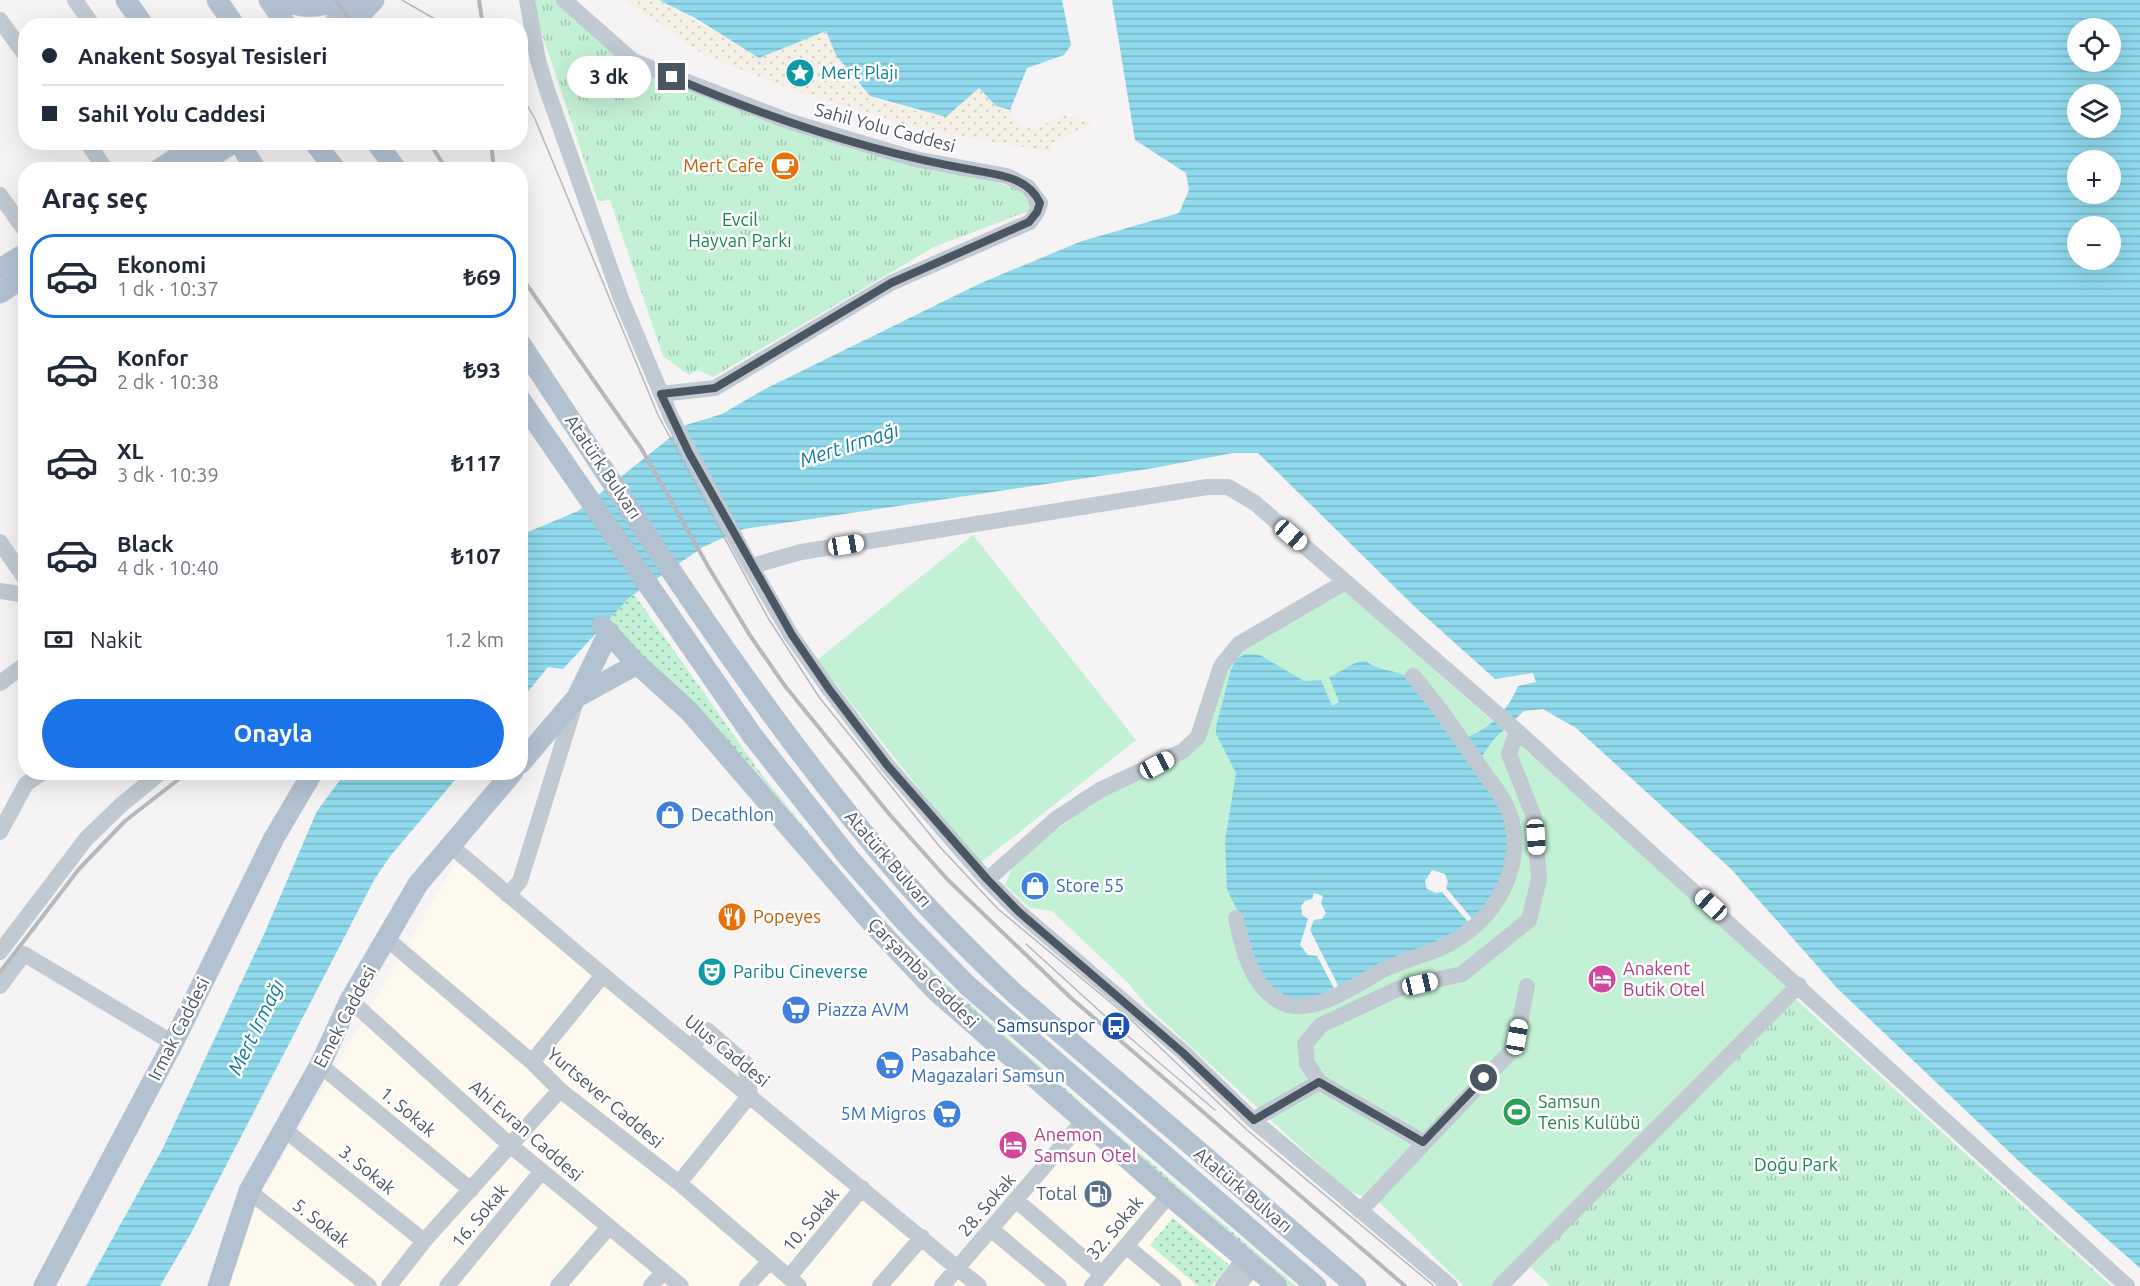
<!DOCTYPE html>
<html lang="tr">
<head>
<meta charset="utf-8">
<style>
	body { margin:0; font-family:Ubuntu,sans-serif; background:#f6f6f7; color:#1f2937; height:100vh; display:flex; flex-direction:column; font-size:22px; white-space:nowrap }
	* { box-sizing:border-box; margin:0 }
	p { font-size:20px; color:#747a83 }
	.icon { flex:none; width:33px; height:33px; fill:none; stroke:currentColor; stroke-width:2; stroke-linecap:round; stroke-linejoin:round }
	.map { position:relative; flex:1; overflow:hidden }
	.side { position:absolute; left:18px; top:162px; width:510px; height:618px; display:flex; flex-direction:column; background:#fff; border-radius:24px; box-shadow:0 6px 24px #0002 }
	.side>* { flex:none }
	.guide { position:absolute; left:18px; top:18px; width:510px; height:132px; border-radius:24px; box-shadow:0 6px 24px #0002; display:grid; align-content:center; height:132px; padding:0 24px; background:#fff }
	.buttons { position:absolute; left:2067px; top:18px; display:grid; gap:12px }
	.buttons a { display:grid; place-items:center; width:54px; height:54px; border-radius:50%; background:#fff; box-shadow:0 6px 24px #0002; font-size:30px }
	.end { position:absolute; width:27px; height:27px; margin:-14px; border:8px solid #4a5661; background:#fff; box-shadow:0 0 0 3px #fff }
	.from { border-radius:50% }
	.bubble { position:absolute; height:42px; border-radius:21px; background:#fff; box-shadow:0 6px 24px #0002; font-size:20px; font-weight:600; line-height:42px; text-align:center }
	.car { position:absolute; width:18px; height:36px; margin:-18px -9px; border-radius:8px; box-shadow:0 0 4px 2px #0007; background:linear-gradient(#fff 24%,#345 0 40%,#fff 0 76%,#345 0 86%,#fff 0) }
	.guide b { display:flex; align-items:center; gap:21px; height:57px; font-size:22px }
	.guide b+b { border-top:2px solid #e0e1e3 }
	.guide i { width:15px; height:15px; background:#1f2937 }
	ul { padding:0; list-style:none }
	li { display:flex; align-items:center; gap:18px; height:84px; margin:0 12px 9px; padding:0 12px; border:3px solid transparent; border-radius:24px }
	li div { flex:1 }
	li b { display:block; font-size:22px }
	li em { font-style:normal; font-weight:600 }
	li.current { border-color:#1a73e8 }
	li>.icon { width:54px; height:54px; stroke-width:1.5 }
	h2 { padding:0 24px; font-size:27px; line-height:72px }
	.pay { display:flex; align-items:center; gap:15px; height:66px; padding:0 24px; font-size:22px }
	.pay p { margin-inline-start:auto }
	.button { display:flex; gap:12px; margin-top:auto; padding:12px 24px }
	.button a { flex:1; height:69px; border-radius:36px; background:#1a73e8; color:#fff; font-size:24px; font-weight:600; line-height:69px; text-align:center }
	.map>svg:first-child { display:block }
</style>
</head>
<body>
<div class="map">
<svg width="2140" height="1286" viewBox="0 0 2140 1286">
	<defs>
		<pattern id="grass-dots" width="8" height="8" patternUnits="userSpaceOnUse" patternTransform="scale(1.5)"><rect width="8" height="8" fill="#c3f1d5"/><path d="M2 2h.1M6 6h.1" fill="none" stroke="#a0c6b0" stroke-width="1.8" stroke-linecap="round"/></pattern>
		<pattern id="sand-dots" width="8" height="8" patternUnits="userSpaceOnUse" patternTransform="scale(1.5)"><rect width="8" height="8" fill="#f5f0e5"/><path d="M2 2h.1M6 6h.1" fill="none" stroke="#d4d0c7" stroke-width="1.8" stroke-linecap="round"/></pattern>
		<pattern id="park-tufts" width="24" height="20" patternUnits="userSpaceOnUse" patternTransform="scale(1.5)"><rect width="24" height="20" fill="#c3f1d5"/><path d="M3 7l-1-3M5 7V3M7 7l1-3M15 17l-1-3M17 17v-4M19 17l1-3" fill="none" stroke="#a0c6b0"/></pattern>
		<pattern id="water-rules" width="6" height="5" patternUnits="userSpaceOnUse" patternTransform="scale(1.5)"><rect width="6" height="5" fill="#90daee"/><path d="M0 2.5h6" fill="none" stroke="#78b4c4"/></pattern>
	</defs>
	<rect width="100%" height="100%" fill="#f5f3f3"/>
	<path fill="#fdf9ef" d="M 456,862 L 951,1274 L 1074,1128 L 1261,1286 L 207,1286 Z"/>
	<path fill="url(#grass-dots)" d="M 634,594 L 762,775 L 862,898 L 939,977 L 1110,1128 L 1296,1286 L 1287,1286 L 936,984 L 603,623 Z
		M 1173,1218 L 1229,1265 L 1212,1286 L 1198,1286 L 1150,1245 Z"/>
	<path fill="url(#sand-dots)" d="M 626,0 L 659,0 L 759,58 L 826,31 C 833,49 853,85 870,96 C 884,105 928,113 946,117 L 979,88 L 996,106 L 1010,110 L 1019,126 L 1033,129 L 1065,115 L 1094,123 L 1052,143 L 1051,152 L 921,129 L 787,88 L 703,54 Z"/>
	<path fill="url(#park-tufts)" d="M 535,0 L 561,0 L 632,62 L 1032,194 L 1031,210 L 934,247 L 713,377 L 698,370 L 689,375 L 663,356 L 610,200 L 598,201 L 539,25 Z
		M 1790,994 L 2111,1286 L 1550,1286 L 1531,1267 Z"/>
	<path fill="#c3f1d5" d="M 973,535 L 1136,740 L 979,864 L 817,660 Z
		M 1341,588 L 1794,986 L 1491,1286 L 1464,1286 L 1379,1202 L 1348,1191 L 1149,1008 L 1129,984 L 1052,911 L 1030,908 L 1005,885 L 1016,859 L 1108,792 L 1186,758 L 1198,748 L 1204,737 L 1224,665 L 1239,647 Z"/>
	<path fill="url(#water-rules)" fill-rule="evenodd" d="M 659,0 L 1062,0 L 1071,45 L 1064,55 L 1027,68 L 1010,110 L 996,106 L 979,88 L 946,117 L 870,96 L 836,55 L 826,31 L 759,58 L 697,19 Z
		M 1112,0 L 2140,0 L 2140,1268 L 2023,1165 L 1838,989 L 1731,869 L 1576,728 L 1543,709 L 1524,711 L 1494,739 L 1475,766 L 1508,821 L 1506,876 L 1470,924 L 1322,999 L 1282,1000 L 1255,967 L 1239,914 L 1227,889 L 1225,841 L 1236,773 L 1216,734 L 1216,727 L 1231,669 L 1237,659 L 1245,654 L 1260,655 L 1304,681 L 1321,680 L 1332,706 L 1339,702 L 1329,677 C 1341,673 1352,661 1366,661 C 1379,672 1395,669 1409,678 L 1457,740 C 1485,734 1507,713 1518,686 L 1536,682 L 1533,673 L 1495,679 L 1416,608 L 1258,453 L 1233,453 L 1148,469 L 743,529 L 703,547 L 630,597 L 563,669 L 548,667 L 521,700 L 520,537 L 523,534 L 578,511 L 686,425 L 722,414 L 765,389 L 981,283 L 1082,241 L 1179,213 L 1189,190 L 1186,173 L 1135,140 ZM 2078,28 L 2110,28 L 2110,62 L 2078,62 ZM 2078,94 L 2110,94 L 2110,128 L 2078,128 ZM 2078,160 L 2110,160 L 2110,194 L 2078,194 ZM 2078,226 L 2110,226 L 2110,260 L 2078,260 Z
		M 346,772 L 461,773 L 391,855 L 374,880 L 190,1235 L 160,1286 L 86,1286 L 162,1150 L 265,932 L 317,811 Z"/>
	<path fill="#f5f3f3" d="M 1432,870 L 1445,874 L 1448,882 L 1446,888 L 1474,921 L 1470,924 L 1442,892 L 1436,893 L 1427,889 L 1425,881 Z
		M 1314,893 L 1323,896 L 1321,903 L 1326,913 L 1322,919 L 1314,920 L 1310,930 L 1340,989 L 1336,992 L 1317,956 L 1308,955 L 1300,945 L 1308,919 L 1302,915 L 1301,906 L 1305,901 L 1312,899 Z"/>
	<g fill="none" stroke-linecap="round" stroke-linejoin="round">
		<path stroke="#c1cad2" stroke-width="16" d="M 75,0 L 93,26
			M 527,0 L 538,60 L 547,90 L 620,296 L 671,417 L 745,556 L 791,635 L 829,689 L 887,765 L 987,880 L 1019,912 L 1182,1051 L 1253,1120 L 1450,1286
			M 564,0 L 633,61 L 791,122 L 915,159 L 1007,176 L 1028,187 L 1040,203 L 1037,212 L 1030,222 L 891,283 L 715,388 L 661,394
			M 0,20 L 26,56
			M 87,142 L 106,170
			M 0,195 L 26,232
			M 0,542 L 26,580
			M 752,566 L 801,552 L 1207,487 L 1228,487 L 1255,503 L 1517,731 L 2127,1286
			M 0,591 L 26,595
			M 0,683 L 26,664
			M 0,832 L 26,784 L 43,772
			M 451,846 L 603,975 L 979,1286
			M 987,880 L 1056,819 L 1100,790 L 1183,751 L 1198,737 L 1221,666 L 1239,644 L 1345,582
			M 508,895 L 520,881 L 576,701
			M 1236,918 C 1242,947 1251,988 1283,1003 C 1311,1016 1355,986 1379,972 C 1405,958 1437,954 1462,936 C 1498,912 1522,866 1512,822 C 1508,802 1492,784 1480,767 C 1459,736 1438,705 1413,676
			M 387,939 L 532,1062 L 560,1090 L 679,1183 L 799,1286
			M 0,952 L 86,839 L 120,806 L 161,772
			M 0,986 L 24,954 L 173,1043
			M 350,1000 L 510,1145 L 681,1286
			M 532,1062 L 603,975
			M 320,1065 L 471,1190
			M 1253,1120 L 1319,1082
			M 285,1130 L 424,1241
			M 1423,1142 L 1319,1082 L 1307,1063 L 1305,1044 L 1321,1025 L 1400,988 L 1462,974 L 1529,920 L 1539,879 L 1534,817 L 1509,754 L 1517,731
			M 679,1183 L 750,1095 L 745,1063 L 707,1030 L 691,1047
			M 249,1191 L 369,1286
			M 1017,1201 L 1102,1274
			M 1360,1211 L 1515,1047 L 1527,986
			M 992,1230 L 1059,1286
			M 1126,1246 L 1174,1286
			M 789,1277 L 862,1188
			M 389,1286 L 424,1241 L 560,1090
			M 447,1286 L 542,1171
			M 558,1286 L 609,1227
			M 651,1286 L 663,1272
			M 747,1286 L 770,1261
			M 880,1286 L 922,1237
			M 942,1286 L 1084,1120
			M 1092,1286 L 1169,1195
			M 1223,1286 L 1244,1259
			M 1238,1286 L 1254,1266
			M 1500,1286 L 1799,985"/>
		<path stroke="#b3c2d1" stroke-width="21" d="M 126,0 L 144,26
			M 217,0 L 235,26
			M 269,0 L 287,26
			M 281,0 C 303,9 318,8 341,0
			M 332,26 L 355,0
			M 355,26 L 359,16 L 374,0
			M 239,142 L 256,170
			M 314,142 L 336,170
			M 376,142 L 397,170
			M 158,170 L 200,142
			M 192,170 L 234,142
			M 0,269 L 26,253
			M 0,293 L 26,276
			M 520,343 C 640,524 757,710 898,874 C 935,917 975,956 1015,994 L 1356,1286
			M 520,399 L 752,735 L 848,857 L 907,924 L 968,986 L 1316,1286
			M 602,626 L 637,664 L 689,711 L 871,922 L 936,991 L 1169,1195 L 1277,1286
			M 577,697 L 637,664
			M 520,764 L 577,697 L 609,632
			M 44,1286 L 173,1043 L 274,838 L 313,772
			M 218,1286 L 249,1191 L 320,1065 L 350,1000 L 418,884 L 513,772"/>
		<path stroke="#b5b8bd" stroke-width="1.5" d="M 402,0 L 447,26
			M 520,93 L 535,119 L 658,415 L 768,618 L 819,697 L 940,847 L 998,909 L 1127,1016 L 1247,1130 L 1434,1286
			M 1026,944 L 1116,1026 L 1215,1110"/>
		<path stroke="#b5b8bd" stroke-width="4" d="M 336,0 L 354,26
			M 479,0 L 483,26
			M 429,142 L 447,170
			M 491,142 L 494,170
			M 520,275 L 641,448 L 709,568 L 751,637 L 785,686 L 890,815 L 948,880 L 1071,998 L 1405,1286
			M 0,972 L 79,869 L 125,821 L 188,772"/>
	</g>
	<g fill="none" stroke-linecap="round" stroke-linejoin="round">
		<path stroke="#4a5661" stroke-width="8" d="M 672,77 C 768,118 871,152 973,170 C 999,175 1028,177 1040,203 L 1037,212 L 1029,222 L 891,283 L 715,388 L 661,394 L 689,453 L 792,635 L 829,689 L 887,765 L 987,879 L 1019,912 L 1182,1052 L 1254,1120 L 1319,1082 L 1423,1142 L 1484,1078"/>
	</g>
	<defs>
		<g id="sight-disc" transform="scale(1.5)"><circle r="9.5" fill="#0f9aa8" stroke="#fff"/><path d="M0-6L1.8-2.2L6-1.7L2.9 1.2L3.7 5.4L0 3.3L-3.7 5.4L-2.9 1.2L-6-1.7L-1.8-2.2Z" fill="#fff"/></g>
		<g id="cafe-disc" transform="scale(1.5)"><circle r="9.5" fill="#e8710a" stroke="#fff"/><path d="M-5.5-4.5H6V0H3Q3 3.5 0 3.5H-2.5Q-5.5 3.5-5.5 0ZM3-3.2v2h1.7v-2ZM-6 4.5H4V6H-6Z" fill="#fff"/></g>
		<g id="shop-disc" transform="scale(1.5)"><circle r="9.5" fill="#3f7fe0" stroke="#fff"/><path d="M-5-2.5h2.3a2.7 3.5 0 0 1 5.4 0H5L5.5 6h-11ZM-1.5-2.5h3a1.5 2.3 0 0 0-3 0Z" fill="#fff"/></g>
		<g id="restaurant-disc" transform="scale(1.5)"><circle r="9.5" fill="#e8710a" stroke="#fff"/><path d="M-5-6h1v4h1v-4h1v4h1v-4h1v5L-1.5 .5V6h-2V.5L-5-1ZM5-6V6H3V1.5H1.5Q1.5-4 5-6Z" fill="#fff"/></g>
		<g id="theatre-disc" transform="scale(1.5)"><circle r="9.5" fill="#0f9aa8" stroke="#fff"/><path d="M-5-5.5Q0-4 5-5.5V0Q5 5 0 6Q-5 5-5 0ZM-3.3-2.5H-1v1.5H-3.3ZM1-2.5H3.3v1.5H1ZM-2.8 1Q0 5.5 2.8 1Z" fill="#fff"/></g>
		<g id="hotel-disc" transform="scale(1.5)"><circle r="9.5" fill="#d1479c" stroke="#fff"/><path d="M-6-4.5h1.5V1H6V5H4.5V3h-9V5H-6ZM-4 0a1.8 1.8 0 1 1 3.6 0ZM.5 0V-2.5h3Q6-2.5 6 0Z" fill="#fff"/></g>
		<g id="supermarket-disc" transform="scale(1.5)"><circle r="9.5" fill="#3f7fe0" stroke="#fff"/><path d="M-6-5.5h2.5l.6 2H6L4.5 2H-2.5L-4.4-4H-6ZM-1.5 3.2a1.3 1.3 0 1 0 .1 0ZM3 3.2a1.3 1.3 0 1 0 .1 0Z" fill="#fff"/></g>
		<g id="bus-disc" transform="scale(1.5)"><circle r="9.5" fill="#1a4fb4" stroke="#fff"/><path d="M-5-6H5V4H4V6H2V4H-2V6H-4V4H-5ZM-3.5-4V0h7V-4ZM-3.5 1.2v1.5H-2V1.2ZM2 1.2v1.5H3.5V1.2Z" fill="#fff"/></g>
		<g id="stadium-disc" transform="scale(1.5)"><circle r="9.5" fill="#2e9e5b" stroke="#fff"/><path d="M0-5a6.5 5 0 1 0 0 10a6.5 5 0 1 0 0-10ZM-3.5-1.8h7v3.6h-7Z" fill="#fff"/></g>
		<g id="fuel-disc" transform="scale(1.5)"><circle r="9.5" fill="#5c6f8a" stroke="#fff"/><path d="M-5.5-6h7V0h2V4h1.3V-2.5L3-4.5l.8-.8L6-3V5H2.5V1h-1V6h-7ZM-4.2-4.7v3.2H.2V-4.7Z" fill="#fff"/></g>
	</defs>
	<g fill-rule="evenodd">
		<use href="#sight-disc" x="800" y="73"/>
		<use href="#cafe-disc" x="785" y="166"/>
		<use href="#shop-disc" x="670" y="815"/>
		<use href="#shop-disc" x="1035" y="886"/>
		<use href="#restaurant-disc" x="732" y="917"/>
		<use href="#theatre-disc" x="712" y="972"/>
		<use href="#hotel-disc" x="1602" y="979"/>
		<use href="#supermarket-disc" x="796" y="1010"/>
		<use href="#bus-disc" x="1116" y="1026"/>
		<use href="#supermarket-disc" x="890" y="1065"/>
		<use href="#stadium-disc" x="1517" y="1112"/>
		<use href="#supermarket-disc" x="947" y="1114"/>
		<use href="#hotel-disc" x="1013" y="1145"/>
		<use href="#fuel-disc" x="1098" y="1194"/>
	</g>
	<g text-anchor="middle" stroke-width="5" stroke-linejoin="round" paint-order="stroke">
		<g font-size="18" fill="#0d838f" stroke="#fff" text-anchor="start">
			<text x="821" y="79">Mert Plajı</text>
			<text x="733" y="978">Paribu Cineverse</text>
		</g>
		<g font-size="18" fill="#4a5661" stroke="#fff">
			<text transform="translate(885 128) rotate(15)" y="6">Sahil Yolu Caddesi</text>
			<text transform="translate(603 467) rotate(56)" y="6">Atatürk Bulvarı</text>
			<text transform="translate(888 859) rotate(49)" y="6">Atatürk Bulvarı</text>
			<text transform="translate(923 973) rotate(45)" y="6">Çarşamba Caddesi</text>
			<text transform="translate(345 1017) rotate(-62)" y="6">Emek Caddesi</text>
			<text transform="translate(179 1029) rotate(-63)" y="6">Irmak Caddesi</text>
			<text transform="translate(727 1051) rotate(39)" y="6">Ulus Caddesi</text>
			<text transform="translate(605 1098) rotate(40)" y="6">Yurtsever Caddesi</text>
			<text transform="translate(408 1112) rotate(40)" y="6">1. Sokak</text>
			<text transform="translate(526 1131) rotate(41)" y="6">Ahi Evran Caddesi</text>
			<text transform="translate(367 1170) rotate(39)" y="6">3. Sokak</text>
			<text transform="translate(1243 1190) rotate(40)" y="6">Atatürk Bulvarı</text>
			<text transform="translate(987 1205) rotate(-49)" y="6">28. Sokak</text>
			<text transform="translate(480 1216) rotate(-50)" y="6">16. Sokak</text>
			<text transform="translate(811 1220) rotate(-50)" y="6">10. Sokak</text>
			<text transform="translate(321 1223) rotate(38)" y="6">5. Sokak</text>
			<text transform="translate(1115 1228) rotate(-50)" y="6">32. Sokak</text>
		</g>
		<g font-size="18" fill="#c56008" stroke="#fff" text-anchor="end">
			<text x="764" y="172">Mert Cafe</text>
			<text x="753" y="923" text-anchor="start">Popeyes</text>
		</g>
		<g font-size="18" fill="#17864f" stroke="#fff">
			<text x="740" y="226">Evcil<tspan x="740" dy="21">Hayvan Parkı</tspan></text>
			<text x="1796" y="1171">Doğu Park</text>
		</g>
		<g font-size="18" fill="#366cbe" stroke="#fff" text-anchor="start">
			<text x="691" y="821">Decathlon</text>
			<text x="1056" y="892">Store 55</text>
			<text x="817" y="1016">Piazza AVM</text>
			<text x="911" y="1061">Pasabahce<tspan x="911" dy="21">Magazalari Samsun</tspan></text>
			<text x="926" y="1120" text-anchor="end">5M Migros</text>
		</g>
		<g font-size="18" fill="#b23c85" stroke="#fff" text-anchor="start">
			<text x="1623" y="975">Anakent<tspan x="1623" dy="21">Butik Otel</tspan></text>
			<text x="1034" y="1141">Anemon<tspan x="1034" dy="21">Samsun Otel</tspan></text>
		</g>
		<g font-size="18" fill="#164399" stroke="#fff" text-anchor="end">
			<text x="1095" y="1032">Samsunspor</text>
		</g>
		<g font-size="18" fill="#27864d" stroke="#fff" text-anchor="start">
			<text x="1538" y="1108">Samsun<tspan x="1538" dy="21">Tenis Kulübü</tspan></text>
		</g>
		<g font-size="18" fill="#4e5e75" stroke="#fff" text-anchor="end">
			<text x="1077" y="1200">Total</text>
		</g>
		<g font-size="20" font-style="italic" fill="#0c7c9b" stroke="#fff">
			<text transform="translate(849 445) rotate(-18)" y="7">Mert Irmağı</text>
			<text transform="translate(256 1027) rotate(-64)" y="7">Mert Irmağı</text>
		</g>
	</g>
</svg>
<div class="buttons">
<a><svg class="icon" aria-label="locate" viewBox="0 0 24 24"><circle cx="12" cy="12" r="6"/><path d="M12 2v4M12 18v4M2 12h4M18 12h4"/></svg></a>
<a><svg class="icon" aria-label="layers" viewBox="0 0 24 24"><path d="M12 4l9 5-9 5-9-5zM3 14l9 5 9-5"/></svg></a>
<a>+</a>
<a>−</a>
</div>
<i class="end from" style="left:1484px;top:1078px"></i>
<i class="end" style="left:672px;top:77px"></i>
<div class="bubble" style="left:567px;top:56px;width:84px">3 dk</div>
<i class="car" style="left:1291px;top:535px;rotate:131deg"></i>
<i class="car" style="left:846px;top:545px;rotate:81deg"></i>
<i class="car" style="left:1157px;top:765px;rotate:62deg"></i>
<i class="car" style="left:1536px;top:837px;rotate:176deg"></i>
<i class="car" style="left:1711px;top:905px;rotate:312deg"></i>
<i class="car" style="left:1420px;top:984px;rotate:77deg"></i>
<i class="car" style="left:1517px;top:1037px;rotate:10deg"></i>
<div class="guide">
<b><i class="from"></i>Anakent Sosyal Tesisleri</b>
<b><i></i>Sahil Yolu Caddesi</b>
</div>
<section class="side">
<h2>Araç seç</h2>
<ul>
<li class="current"><svg class="icon" aria-label="car" viewBox="0 0 24 24"><path d="M5 17H2v-5l4-1 3-4h7l3 4 3 1v5h-3M9 17h6M6 11h13"/><circle cx="7" cy="17" r="2"/><circle cx="17" cy="17" r="2"/></svg><div><b>Ekonomi</b><p>1 dk · 10:37</p></div><em>₺69</em></li>
<li><svg class="icon" aria-label="car" viewBox="0 0 24 24"><path d="M5 17H2v-5l4-1 3-4h7l3 4 3 1v5h-3M9 17h6M6 11h13"/><circle cx="7" cy="17" r="2"/><circle cx="17" cy="17" r="2"/></svg><div><b>Konfor</b><p>2 dk · 10:38</p></div><em>₺93</em></li>
<li><svg class="icon" aria-label="car" viewBox="0 0 24 24"><path d="M5 17H2v-5l4-1 3-4h7l3 4 3 1v5h-3M9 17h6M6 11h13"/><circle cx="7" cy="17" r="2"/><circle cx="17" cy="17" r="2"/></svg><div><b>XL</b><p>3 dk · 10:39</p></div><em>₺117</em></li>
<li><svg class="icon" aria-label="car" viewBox="0 0 24 24"><path d="M5 17H2v-5l4-1 3-4h7l3 4 3 1v5h-3M9 17h6M6 11h13"/><circle cx="7" cy="17" r="2"/><circle cx="17" cy="17" r="2"/></svg><div><b>Black</b><p>4 dk · 10:40</p></div><em>₺107</em></li>
</ul>
<div class="pay"><svg class="icon" aria-label="cash" viewBox="0 0 24 24"><path d="M3 7h18v10H3z"/><circle cx="12" cy="12" r="2"/></svg>Nakit<p>1.2 km</p></div>
<div class="button"><a>Onayla</a></div>
</section>
</div>
</body>
</html>
